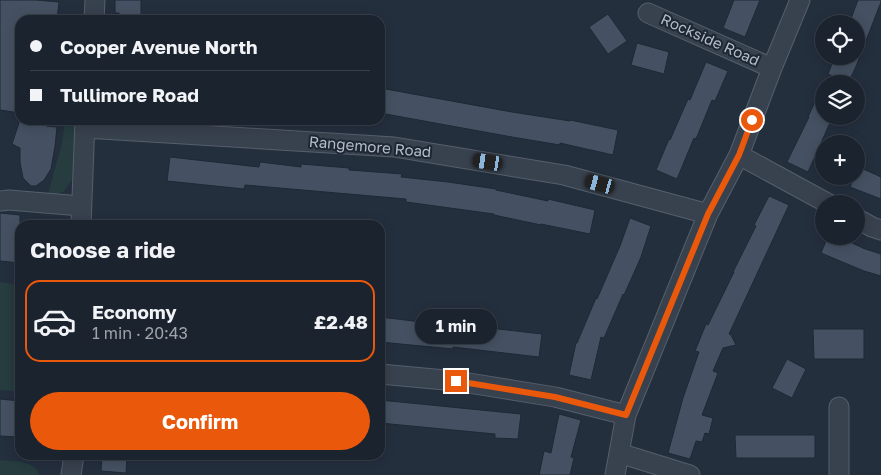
<!DOCTYPE html>
<html lang="en">
<head>
<meta charset="utf-8">
<style>
	body { margin:0; font-family:"Golos Text",sans-serif; background:#282f3a; color:#f1f3f6; height:100vh; display:flex; flex-direction:column; font-size:19px; white-space:nowrap }
	* { box-sizing:border-box; margin:0 }
	p { font-size:16px; color:#a0a4aa }
	.icon { flex:none; width:28px; height:28px; fill:none; stroke:currentColor; stroke-width:2; stroke-linecap:round; stroke-linejoin:round }
	.map { position:relative; flex:1; overflow:hidden }
	.details { position:absolute; left:15px; top:220px; width:370px; height:240px; display:flex; flex-direction:column; background:#1b232e; border-radius:15px; box-shadow:0 2px 12px #0003,0 0 0 1px #39404a }
	.details>* { flex:none }
	.top-card { position:absolute; left:15px; top:15px; width:370px; height:110px; border-radius:15px; box-shadow:0 2px 12px #0003,0 0 0 1px #39404a; display:grid; align-content:center; height:110px; padding:0 15px; background:#1b232e }
	.fabs { position:absolute; left:815px; top:15px; display:grid; gap:10px }
	.fabs a { display:grid; place-items:center; width:50px; height:50px; border-radius:50%; background:#1b232e; box-shadow:0 2px 12px #0003,0 0 0 1px #39404a; font-size:25px }
	.end { position:absolute; width:22px; height:22px; margin:-11px; border:6px solid #ea580c; background:#fff; box-shadow:0 0 0 2px #fff }
	.from { border-radius:50% }
	.bubble { position:absolute; height:35px; border-radius:18px; background:#1b232e; box-shadow:0 2px 12px #0003,0 0 0 1px #39404a; font-size:16px; font-weight:700; line-height:35px; text-align:center }
	.car { position:absolute; width:15px; height:30px; margin:-15px -8px; border-radius:6px; box-shadow:0 0 4px 1px #0007; background:linear-gradient(#222 24%,#8ab4d8 0 40%,#222 0 76%,#8ab4d8 0 86%,#222 0) }
	.top-card b { display:flex; align-items:center; gap:18px; height:48px; font-size:19px }
	.top-card b+b { border-top:1px solid #39404a }
	.top-card i { width:12px; height:12px; background:#f1f3f6 }
	ul { padding:0; list-style:none }
	li { display:flex; align-items:center; gap:15px; height:82px; margin:0 10px 8px; padding:0 5px; border:2px solid transparent; border-radius:15px }
	li div { flex:1 }
	li b { display:block; font-size:19px }
	li em { font-style:normal; font-weight:700 }
	li.on { border-color:#ea580c }
	li>.icon { width:45px; height:45px; stroke-width:1.5 }
	h2 { padding:0 15px; font-size:22px; line-height:60px }
	.action { display:flex; gap:10px; margin-top:auto; padding:10px 15px }
	.action a { flex:1; height:58px; border-radius:30px; background:#ea580c; color:#fff; font-size:20px; font-weight:700; line-height:58px; text-align:center }
	.map>svg:first-child { display:block }
</style>
</head>
<body>
<div class="map">
<svg width="881" height="475" viewBox="0 0 881 475">
	<rect width="100%" height="100%" fill="#242f3e"/>
	<path fill="#263c3f" d="M 65,120 L 75,120 L 74,177 L 64,191 L 58,194 L 48,194 L 62,143 Z
		M 0,282 L 20,285 L 20,392 L 0,390 Z
		M 0,460 C 14,462 34,459 39,475 L 0,475 Z"/>
	<path fill="#455162" stroke="#1f2835" d="M 0,0 L 36,0 L 59,2 L 57,20 L 20,20 L 20,113 L 0,110 Z
		M 115,0 L 141,0 L 141,20 L 119,20 L 119,13 L 115,13 Z
		M 734,0 L 760,0 L 745,37 L 723,28 Z
		M 858,0 L 881,0 L 881,2 L 857,64 L 848,84 L 828,74 L 835,56 L 856,56 L 856,24 L 849,24 Z
		M 608,14 L 627,41 L 608,54 L 589,27 Z
		M 637,43 L 669,52 L 664,74 L 631,65 Z
		M 706,62 L 728,71 L 715,101 L 712,100 L 696,139 L 694,138 L 677,179 L 656,170 L 669,139 L 670,140 L 688,99 L 690,100 Z
		M 824,82 L 824,116 L 833,116 L 808,172 L 787,162 L 809,117 L 808,117 Z
		M 380,88 L 512,112 L 570,121 L 570,120 L 618,130 L 613,155 L 560,143 L 560,145 L 512,137 L 380,113 Z
		M 20,120 L 46,120 L 46,126 L 57,127 L 55,146 L 51,169 L 44,180 L 36,186 L 31,186 L 23,178 L 20,162 L 20,148 L 12,144 Z
		M 170,157 L 259,167 L 260,162 L 301,167 L 301,164 L 349,168 L 349,170 L 402,174 L 401,177 L 448,182 L 496,189 L 496,190 L 548,201 L 548,199 L 595,210 L 590,234 L 541,224 L 541,225 L 494,215 L 494,214 L 406,202 L 406,199 L 245,185 L 244,189 L 167,181 Z
		M 859,167 L 881,177 L 881,199 L 850,187 L 855,176 L 856,176 L 856,172 Z
		M 769,196 L 789,205 L 729,334 L 731,335 L 736,345 L 723,348 L 713,371 L 718,373 L 702,415 L 713,418 L 709,434 L 705,433 L 702,442 L 696,441 L 690,459 L 668,453 L 683,398 L 699,352 L 695,351 L 706,324 L 708,325 L 734,272 L 733,272 L 756,226 L 754,225 Z
		M 0,213 L 20,215 L 20,263 L 0,261 Z
		M 630,218 L 651,226 L 641,257 L 624,295 L 623,294 L 604,338 L 601,337 L 591,380 L 569,375 L 576,343 L 577,343 L 596,298 L 597,299 L 620,246 Z
		M 828,236 L 837,236 L 865,249 L 881,254 L 881,276 L 864,271 L 821,253 Z
		M 380,317 L 463,327 L 464,325 L 481,327 L 542,334 L 539,357 L 453,347 L 453,349 L 380,342 Z
		M 813,329 L 864,329 L 864,359 L 814,359 Z
		M 787,359 L 806,369 L 792,398 L 772,388 Z
		M 0,399 L 20,401 L 20,437 L 0,436 Z
		M 380,400 L 521,414 L 518,439 L 495,438 L 495,434 L 380,423 Z
		M 559,414 L 581,420 L 571,457 L 574,458 L 570,475 L 539,475 L 544,451 L 551,453 Z
		M 735,435 L 815,435 L 815,458 L 736,458 Z
		M 102,455 L 127,455 L 126,473 L 101,471 Z"/>
	<g fill="none" stroke-linecap="round" stroke-linejoin="round">
		<g stroke="#565f6c" stroke-width="21">
			<path id="minor" d="M 648,13 L 772,68
				M 94,20 L 95,0
				M 85,128 L 394,147 L 564,175 L 708,214
				M 739,155 L 829,204
				M 0,201 L 9,200 L 81,206
				M 856,218 L 872,227 L 881,230
				M 81,225 L 85,120
				M 380,374 L 456,381 L 555,397 L 626,415
				M 839,407 L 839,475
				M 619,453 L 690,475
				M 71,475 L 74,455
				M 615,475 L 626,415 L 708,214 L 739,155 L 772,68 L 800,0"/>
		</g>
		<use href="#minor" stroke="#38414e" stroke-width="19"/>
	</g>
	<g fill="none" stroke-linecap="round" stroke-linejoin="round">
		<path stroke="#ea580c" stroke-width="6" d="M 456,381 L 555,397 L 626,415 L 708,214 L 739,155 L 752,120"/>
	</g>
	<g text-anchor="middle" stroke-width="4" stroke-linejoin="round" paint-order="stroke">
		<g font-size="15" fill="#b4bcc9" stroke="#1d2633">
			<text transform="translate(710 40) rotate(24)" y="5">Rockside Road</text>
			<text transform="translate(370 147) rotate(5)" y="5">Rangemore Road</text>
		</g>
	</g>
</svg>
<div class="fabs">
<a><svg class="icon" aria-label="locate" viewBox="0 0 24 24"><circle cx="12" cy="12" r="6"/><path d="M12 2v4M12 18v4M2 12h4M18 12h4"/></svg></a>
<a><svg class="icon" aria-label="layers" viewBox="0 0 24 24"><path d="M12 4l9 5-9 5-9-5zM3 14l9 5 9-5"/></svg></a>
<a>+</a>
<a>−</a>
</div>
<i class="end from" style="left:752px;top:120px"></i>
<i class="end" style="left:456px;top:381px"></i>
<div class="bubble" style="left:415px;top:309px;width:82px">1 min</div>
<i class="car" style="left:488px;top:162px;rotate:279deg"></i>
<i class="car" style="left:600px;top:184px;rotate:285deg"></i>
<div class="top-card">
<b><i class="from"></i>Cooper Avenue North</b>
<b><i></i>Tullimore Road</b>
</div>
<section class="details">
<h2>Choose a ride</h2>
<ul>
<li class="on"><svg class="icon" aria-label="car" viewBox="0 0 24 24"><path d="M5 17H2v-5l4-1 3-4h7l3 4 3 1v5h-3M9 17h6M6 11h13"/><circle cx="7" cy="17" r="2"/><circle cx="17" cy="17" r="2"/></svg><div><b>Economy</b><p>1 min · 20:43</p></div><em>£2.48</em></li>
</ul>
<div class="action"><a>Confirm</a></div>
</section>
</div>
</body>
</html>
